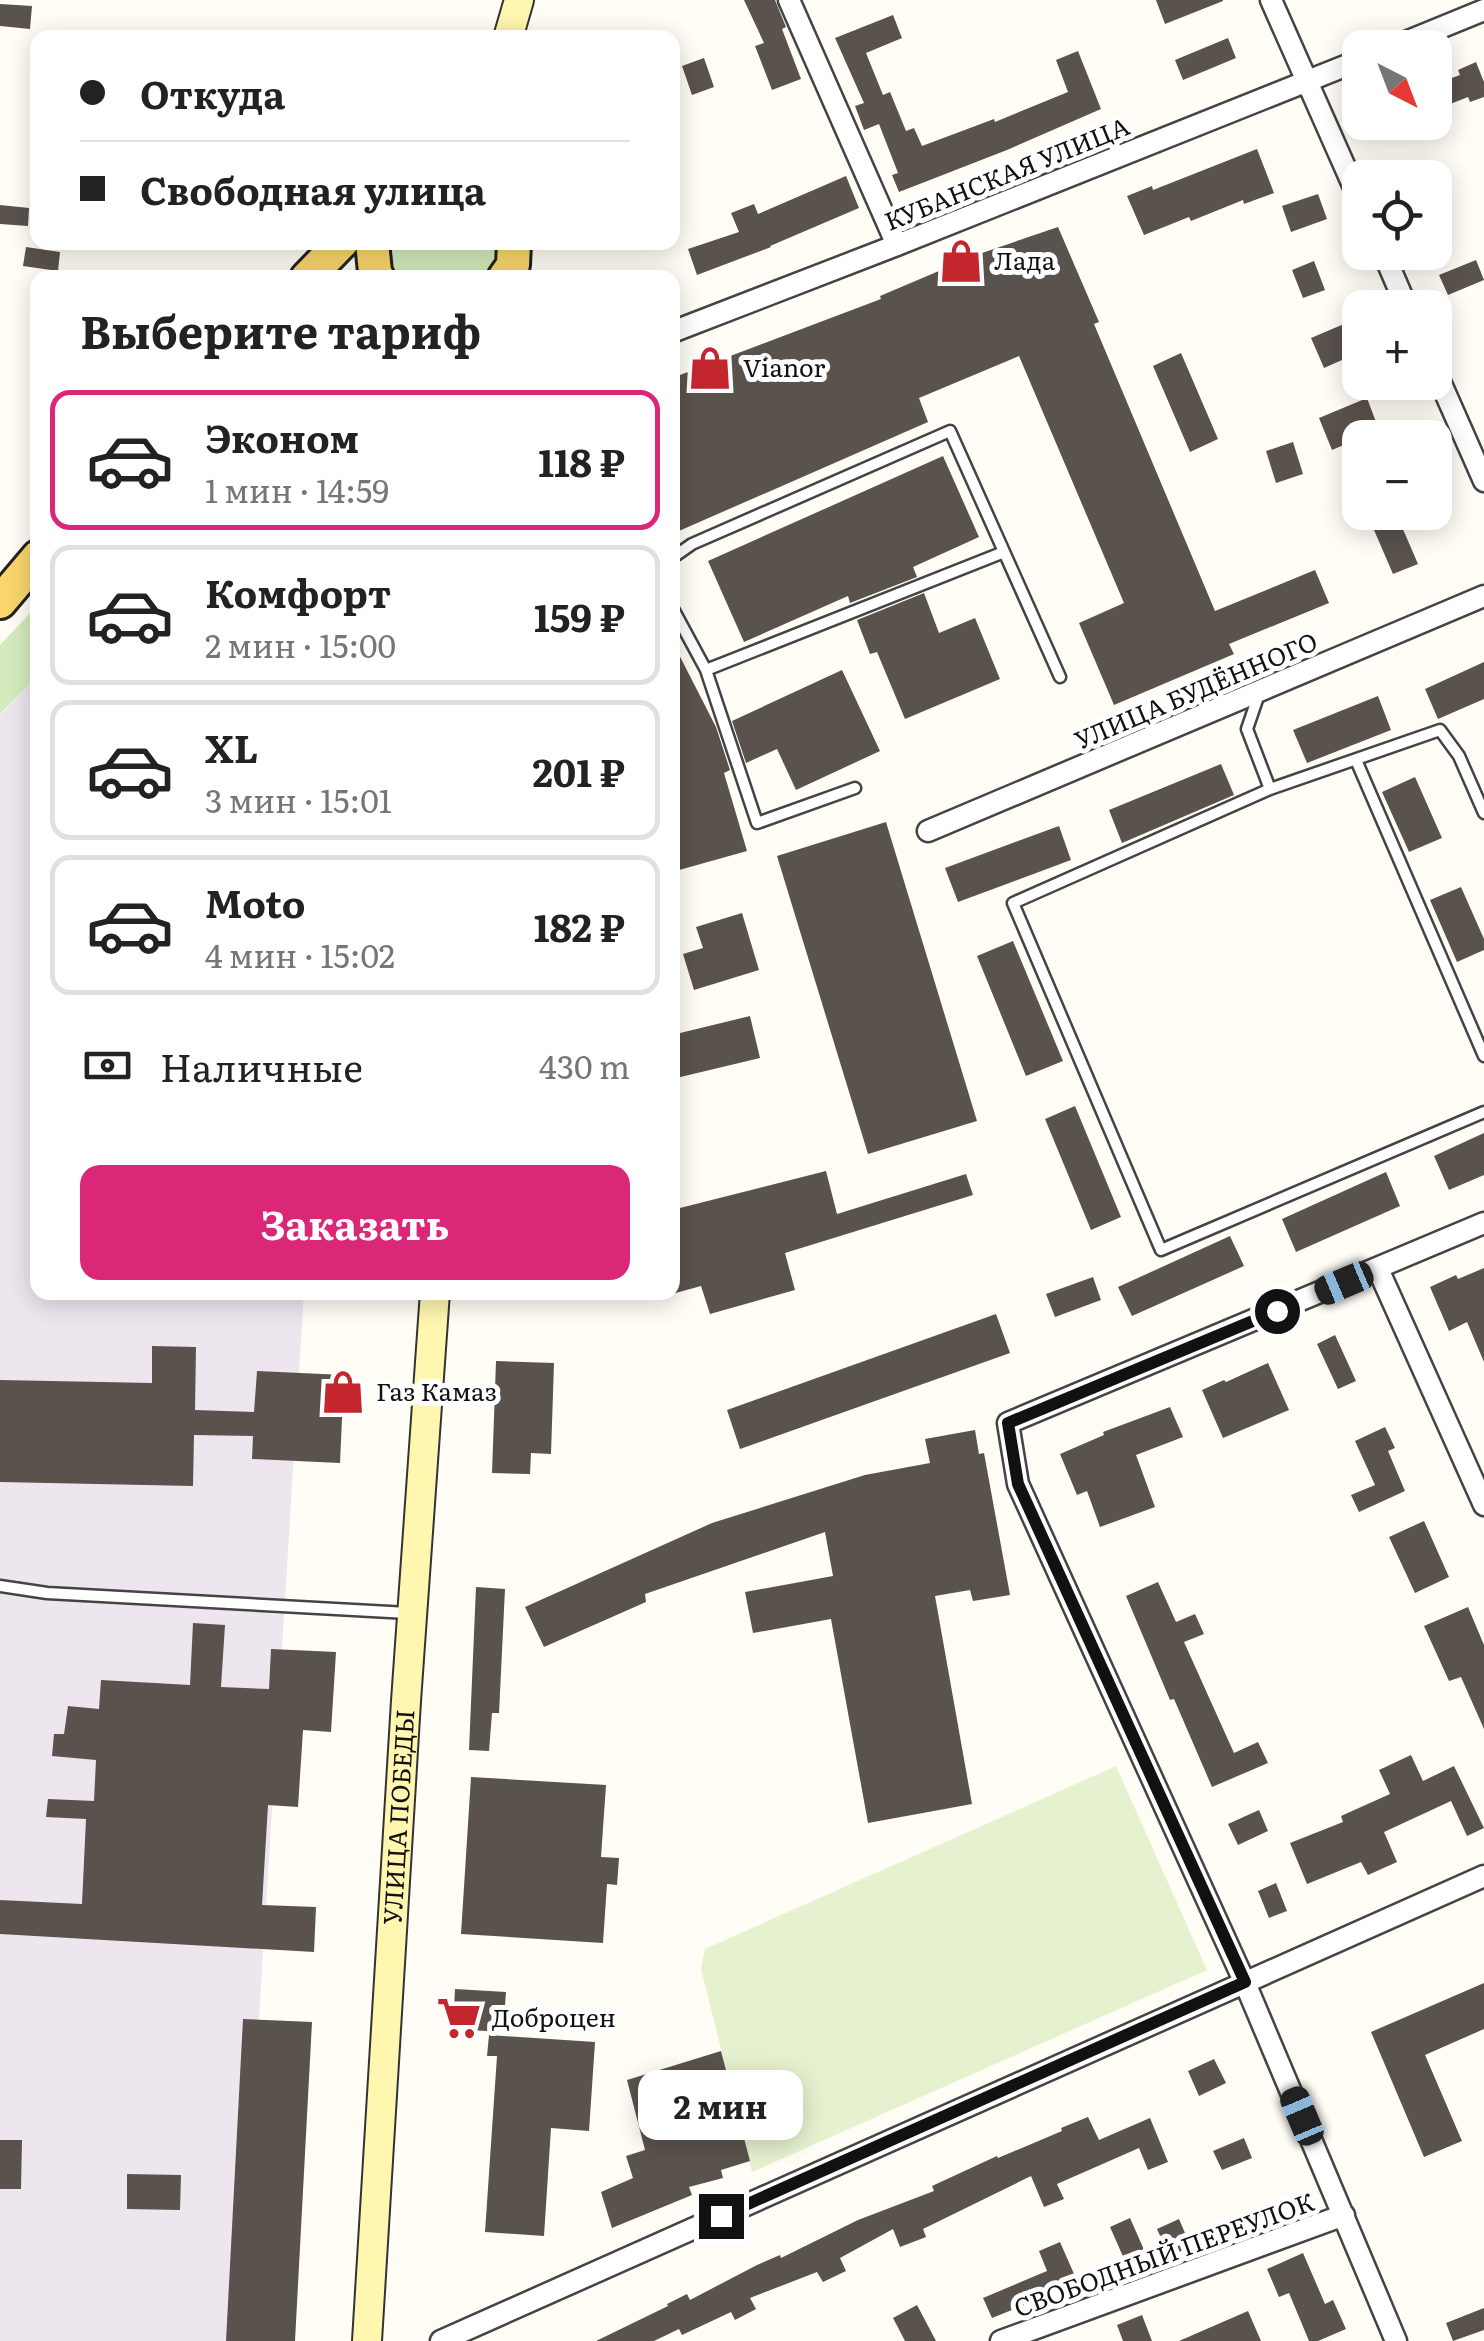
<!DOCTYPE html>
<html lang="ru">
<head>
<meta charset="utf-8">
<style>
	body { margin:0; font-family:Literata,serif; background:#f6f6f6; color:#222; height:100vh; display:flex; flex-direction:column; font-size:38px; white-space:nowrap }
	* { box-sizing:border-box; margin:0 }
	p { font-size:32px; color:#767676 }
	.icon { flex:none; width:55px; height:55px; fill:none; stroke:currentColor; stroke-width:2; stroke-linecap:round; stroke-linejoin:round }
	.map { position:relative; flex:1; overflow:hidden }
	.details { position:absolute; left:30px; top:270px; width:650px; height:1030px; display:flex; flex-direction:column; background:#fff; border-radius:20px; box-shadow:0 5px 25px #0003 }
	.details>* { flex:none }
	.guide { position:absolute; left:30px; top:30px; width:650px; height:220px; border-radius:20px; box-shadow:0 5px 25px #0003; display:grid; align-content:center; height:220px; padding:0 50px; background:#fff }
	.needle { width:65px; rotate:138deg }
	.controls { position:absolute; left:1342px; top:30px; display:grid; gap:20px }
	.controls a { display:grid; place-items:center; width:110px; height:110px; border-radius:20px; background:#fff; box-shadow:0 5px 25px #0003; font-size:50px }
	.end { position:absolute; width:45px; height:45px; margin:-22px; border:12px solid #111; background:#fff; box-shadow:0 0 0 5px #fff }
	.from { border-radius:50% }
	.bubble { position:absolute; height:70px; border-radius:20px; background:#fff; box-shadow:0 5px 25px #0003; font-size:32px; font-weight:700; line-height:70px; text-align:center }
	.car { position:absolute; width:30px; height:60px; margin:-30px -15px; border-radius:12px; box-shadow:0 0 8px 2px #0007; background:linear-gradient(#222 24%,#8ab4d8 0 40%,#222 0 76%,#8ab4d8 0 86%,#222 0) }
	.guide b { display:flex; align-items:center; gap:35px; height:95px; font-size:38px }
	.guide b+b { border-top:2px solid #e0e0e0 }
	.guide i { width:25px; height:25px; background:#222 }
	ul { padding:0; list-style:none }
	li { display:flex; align-items:center; gap:30px; height:140px; margin:0 20px 15px; padding:0 30px; border:5px solid #e0e0e0; border-radius:20px }
	li div { flex:1 }
	li b { display:block; font-size:38px }
	li em { font-style:normal; font-weight:700 }
	li.selected { border-color:#db2777 }
	li>.icon { width:90px; height:90px; stroke-width:1.5 }
	h2 { padding:0 50px; font-size:45px; line-height:120px }
	.pay { display:flex; align-items:center; gap:25px; height:110px; padding:0 50px; font-size:38px }
	.pay p { margin-inline-start:auto }
	.primary-button { display:flex; gap:20px; margin-top:auto; padding:20px 50px }
	.primary-button a { flex:1; height:115px; border-radius:20px; background:#db2777; color:#fff; font-size:40px; font-weight:700; line-height:115px; text-align:center }
	.map>svg:first-child { display:block }
</style>
</head>
<body>
<div class="map">
<svg width="1484" height="2341" viewBox="0 0 1484 2341">
	<rect width="100%" height="100%" fill="#fffdf5"/>
	<path fill="#eee6ef" d="M 37,676 L 38,1292 L 304,1293 L 239,2341 L 0,2341 L 0,715 Z"/>
	<path fill="#d5ebbd" d="M 386,243 L 496,243 L 496,253 L 488,277 L 394,277 L 387,264 Z
		M 37,606 L 37,676 L 0,714 L 0,645 Z"/>
	<path fill="#e6f2cf" d="M 1116,1766 L 1207,1970 L 752,2172 L 701,1969 L 705,1949 Z"/>
	<path fill="#5a524d" d="M 744,0 L 775,0 L 786,27 L 782,29 L 801,79 L 772,90 L 755,46 L 764,43 Z
		M 1156,0 L 1223,0 L 1223,1 L 1165,24 Z
		M 0,4 L 32,6 L 30,29 L 0,26 Z
		M 893,15 L 902,38 L 866,53 L 883,95 L 890,92 L 906,131 L 914,128 L 922,146 L 994,119 L 995,122 L 1068,92 L 1056,60 L 1078,51 L 1101,109 L 1007,150 L 899,192 L 892,175 L 898,173 L 879,124 L 864,130 L 855,106 L 864,103 L 835,38 Z
		M 1228,38 L 1236,58 L 1183,80 L 1175,60 Z
		M 704,58 L 714,87 L 692,95 L 682,66 Z
		M 1476,62 L 1484,82 L 1484,97 L 1470,102 L 1468,97 L 1435,110 L 1435,84 L 1460,75 L 1458,70 Z
		M 1257,149 L 1274,193 L 1244,204 L 1243,200 L 1191,221 L 1189,217 L 1144,235 L 1127,196 L 1152,186 L 1153,190 Z
		M 846,176 L 859,208 L 770,246 L 771,247 L 697,275 L 688,249 L 739,232 L 731,213 L 754,204 L 758,214 Z
		M 1318,194 L 1327,219 L 1291,232 L 1282,206 Z
		M 0,205 L 29,208 L 28,226 L 0,224 Z
		M 1058,227 L 1099,322 L 1094,324 L 1215,611 L 1315,570 L 1329,603 L 1229,644 L 1234,654 L 1114,705 L 1079,623 L 1124,603 L 1019,356 L 919,398 L 928,422 L 672,534 L 672,378 L 881,299 L 880,296 L 979,254 Z
		M 26,247 L 60,252 L 58,271 L 23,266 Z
		M 1476,260 L 1484,280 L 1448,295 L 1439,275 Z
		M 1314,261 L 1325,290 L 1303,298 L 1292,270 Z
		M 1351,321 L 1360,341 L 1360,352 L 1324,368 L 1311,338 Z
		M 1181,353 L 1218,439 L 1190,452 L 1153,366 Z
		M 1367,398 L 1379,430 L 1332,450 L 1319,418 Z
		M 1293,442 L 1303,474 L 1276,483 L 1266,451 Z
		M 943,456 L 979,537 L 913,567 L 917,577 L 850,603 L 848,596 L 744,642 L 708,561 Z
		M 1399,520 L 1418,564 L 1393,574 L 1374,530 Z
		M 924,593 L 939,633 L 975,618 L 1000,679 L 905,719 L 877,652 L 870,654 L 857,620 Z
		M 672,641 L 716,727 L 730,770 L 724,773 L 747,851 L 672,872 Z
		M 1484,662 L 1484,699 L 1438,719 L 1425,689 Z
		M 842,670 L 880,751 L 796,790 L 777,749 L 746,763 L 732,721 Z
		M 1378,696 L 1391,730 L 1307,763 L 1293,730 Z
		M 1221,764 L 1234,795 L 1122,843 L 1109,810 Z
		M 1415,777 L 1442,838 L 1409,852 L 1382,792 Z
		M 886,822 L 977,1121 L 868,1154 L 777,856 Z
		M 1059,826 L 1071,860 L 958,902 L 945,868 Z
		M 1461,887 L 1484,939 L 1484,950 L 1457,962 L 1430,900 Z
		M 742,913 L 759,970 L 694,990 L 683,954 L 703,948 L 696,927 Z
		M 1013,941 L 1063,1061 L 1026,1076 L 977,956 Z
		M 750,1016 L 760,1058 L 672,1079 L 672,1035 Z
		M 1075,1106 L 1121,1217 L 1091,1230 L 1045,1119 Z
		M 1484,1133 L 1484,1175 L 1449,1190 L 1434,1156 Z
		M 826,1171 L 837,1214 L 966,1174 L 973,1195 L 785,1253 L 795,1290 L 710,1314 L 701,1286 L 672,1294 L 672,1210 Z
		M 1386,1172 L 1400,1206 L 1296,1252 L 1282,1219 Z
		M 1230,1236 L 1244,1266 L 1132,1316 L 1118,1287 Z
		M 1484,1268 L 1484,1362 L 1467,1322 L 1449,1331 L 1430,1287 L 1456,1275 L 1458,1279 Z
		M 1093,1277 L 1101,1300 L 1055,1317 L 1046,1294 Z
		M 996,1314 L 1010,1353 L 740,1449 L 727,1410 Z
		M 1335,1335 L 1356,1381 L 1338,1389 L 1317,1344 Z
		M 152,1346 L 196,1347 L 195,1410 L 254,1412 L 257,1371 L 344,1375 L 340,1463 L 252,1459 L 253,1436 L 194,1435 L 193,1486 L 0,1482 L 0,1380 L 152,1383 Z
		M 496,1361 L 554,1363 L 551,1454 L 531,1453 L 530,1474 L 492,1473 Z
		M 1268,1363 L 1289,1410 L 1223,1438 L 1202,1390 L 1224,1380 L 1226,1382 Z
		M 1170,1407 L 1183,1437 L 1136,1455 L 1155,1507 L 1100,1527 L 1087,1491 L 1077,1495 L 1060,1454 L 1104,1435 L 1103,1432 Z
		M 1385,1427 L 1395,1448 L 1388,1451 L 1405,1491 L 1359,1512 L 1351,1495 L 1375,1485 L 1355,1441 Z
		M 975,1430 L 979,1454 L 984,1453 L 1010,1595 L 973,1601 L 970,1590 L 935,1596 L 972,1804 L 868,1823 L 831,1619 L 753,1633 L 745,1592 L 833,1576 L 825,1532 L 645,1594 L 646,1602 L 544,1647 L 525,1607 L 712,1523 L 865,1475 L 930,1463 L 925,1439 Z
		M 1424,1521 L 1449,1577 L 1415,1593 L 1389,1537 Z
		M 1158,1582 L 1176,1622 L 1195,1614 L 1204,1634 L 1184,1642 L 1234,1753 L 1258,1742 L 1268,1763 L 1212,1787 L 1174,1699 L 1170,1700 L 1126,1596 Z
		M 476,1587 L 505,1589 L 499,1713 L 492,1713 L 489,1751 L 469,1750 Z
		M 1468,1607 L 1484,1645 L 1484,1729 L 1461,1677 L 1449,1681 L 1424,1626 Z
		M 193,1623 L 225,1625 L 221,1687 L 269,1689 L 271,1649 L 336,1652 L 331,1732 L 303,1730 L 298,1807 L 268,1805 L 262,1905 L 316,1907 L 314,1952 L 0,1934 L 0,1900 L 82,1904 L 86,1819 L 46,1817 L 48,1799 L 94,1801 L 96,1760 L 52,1756 L 54,1734 L 64,1734 L 68,1706 L 99,1709 L 101,1680 L 190,1685 Z
		M 1411,1755 L 1423,1781 L 1454,1766 L 1484,1828 L 1467,1836 L 1451,1801 L 1384,1832 L 1397,1862 L 1368,1875 L 1361,1862 L 1307,1884 L 1290,1843 L 1343,1822 L 1341,1816 L 1390,1794 L 1379,1770 Z
		M 471,1777 L 606,1785 L 601,1857 L 619,1858 L 617,1885 L 607,1884 L 603,1943 L 461,1934 Z
		M 1259,1810 L 1268,1831 L 1238,1845 L 1228,1824 Z
		M 1276,1883 L 1287,1911 L 1269,1918 L 1258,1891 Z
		M 1484,1983 L 1484,2029 L 1425,2055 L 1462,2141 L 1424,2157 L 1371,2032 Z
		M 455,1989 L 506,1992 L 503,2032 L 453,2029 Z
		M 243,2019 L 312,2022 L 295,2341 L 226,2341 Z
		M 489,2035 L 595,2042 L 589,2131 L 551,2128 L 544,2236 L 485,2232 L 497,2056 L 487,2056 Z
		M 721,2051 L 750,2161 L 721,2170 L 723,2178 L 689,2187 L 692,2195 L 612,2228 L 601,2192 L 633,2178 L 626,2156 L 645,2150 L 627,2080 Z
		M 1214,2059 L 1226,2083 L 1199,2096 L 1188,2071 Z
		M 1088,2117 L 1099,2140 L 1150,2118 L 1168,2162 L 1148,2170 L 1139,2148 L 1057,2184 L 1064,2199 L 1044,2207 L 1031,2176 L 923,2229 L 926,2237 L 900,2247 L 893,2229 L 840,2258 L 846,2271 L 823,2282 L 817,2272 L 750,2298 L 756,2309 L 735,2320 L 731,2312 L 682,2335 L 679,2329 L 654,2341 L 596,2341 L 668,2306 L 667,2304 L 687,2294 L 690,2300 L 757,2265 L 780,2255 L 781,2258 L 858,2220 L 934,2191 L 932,2186 L 997,2156 L 998,2158 L 1062,2131 L 1061,2128 Z
		M 1244,2138 L 1252,2158 L 1222,2170 L 1213,2151 Z
		M 0,2140 L 22,2140 L 21,2189 L 0,2189 Z
		M 127,2174 L 181,2175 L 180,2210 L 127,2209 Z
		M 1130,2218 L 1145,2252 L 1125,2261 L 1110,2227 Z
		M 1179,2219 L 1191,2247 L 1169,2256 L 1157,2229 Z
		M 1060,2242 L 1078,2283 L 992,2318 L 983,2298 L 1047,2271 L 1039,2251 Z
		M 1303,2253 L 1325,2304 L 1333,2300 L 1346,2329 L 1318,2341 L 1309,2341 L 1289,2293 L 1279,2297 L 1267,2269 Z
		M 917,2305 L 936,2341 L 905,2341 L 893,2318 Z
		M 1484,2308 L 1484,2330 L 1453,2341 L 1446,2323 Z
		M 1248,2311 L 1261,2341 L 1179,2341 Z
		M 1142,2315 L 1152,2341 L 1123,2341 L 1117,2325 Z"/>
	<g fill="none" stroke-linecap="round" stroke-linejoin="round">
		<g stroke="#444" stroke-width="15">
			<path id="lane" d="M 672,558 L 692,544 L 950,431 L 1060,677
				M 672,607 L 706,670 L 757,823 L 855,788
				M 706,670 L 1004,552
				M 1260,691 L 1247,729 L 1270,789
				M 1356,760 L 1484,1056
				M 1484,813 L 1459,756 L 1440,730 L 1270,789 L 1013,903 L 1161,1250 L 1484,1112
				M 0,1586 L 47,1593 L 408,1613"/>
		</g>
		<g stroke="#444" stroke-width="25">
			<path id="street" d="M 789,0 L 897,245
				M 1271,0 L 1360,201
				M 1391,48 L 1484,10
				M 1383,252 L 1407,308
				M 672,332 L 897,245 L 1360,60
				M 1435,370 L 1484,481
				M 928,831 L 1484,596
				M 1378,1269 L 1484,1505
				M 441,2341 L 1484,1876
				M 1001,2341 L 1344,2215
				M 1396,2341 L 1245,1983 L 1018,1484 L 1008,1423 L 1484,1223"/>
		</g>
		<g stroke="#333" stroke-width="32">
			<g id="secondary">
				<path d="M 508,38 L 519,0"/>
				<path id="s1" d="M 367,2341 L 406,1701 L 435,1292"/>
			</g>
		</g>
		<g stroke="#222" stroke-width="38">
			<path id="primary" d="M 372,242 L 375,272 L 378,278
				M 307,278 L 342,242
				M 504,278 L 513,265 L 514,242
				M 0,602 L 38,557"/>
		</g>
		<use href="#lane" stroke="#fff" stroke-width="10"/>
		<use href="#street" stroke="#fff" stroke-width="20"/>
		<use href="#secondary" stroke="#fff6b0" stroke-width="28"/>
		<use href="#primary" stroke="#f9d66b" stroke-width="32"/>
	</g>
	<g fill="none" stroke-linecap="round" stroke-linejoin="round">
		<path stroke="#111" stroke-width="12" d="M 721,2216 L 1245,1982 L 1018,1484 L 1008,1423 L 1277,1311"/>
	</g>
	<defs>
		<g id="shop-bare" transform="scale(3.45)"><path d="M-5-2.5h2.3a2.7 3.5 0 0 1 5.4 0H5L5.5 6h-11ZM-1.5-2.5h3a1.5 2.3 0 0 0-3 0Z" fill="#c4262e" stroke="#fff" stroke-width="2.5" paint-order="stroke"/></g>
		<g id="supermarket-bare" transform="scale(3.45)"><path d="M-6-5.5h2.5l.6 2H6L4.5 2H-2.5L-4.4-4H-6ZM-1.5 3.2a1.3 1.3 0 1 0 .1 0ZM3 3.2a1.3 1.3 0 1 0 .1 0Z" fill="#c4262e" stroke="#fff" stroke-width="2.5" paint-order="stroke"/></g>
	</defs>
	<g fill-rule="evenodd">
		<use href="#shop-bare" x="961" y="261"/>
		<use href="#shop-bare" x="710" y="368"/>
		<use href="#shop-bare" x="343" y="1392"/>
		<use href="#supermarket-bare" x="459" y="2018"/>
	</g>
	<g text-anchor="middle" stroke-width="10" stroke-linejoin="round" paint-order="stroke">
		<g font-size="25" fill="#111" stroke="#fff">
			<text transform="translate(1007 174) rotate(-22)" y="9">КУБАНСКАЯ УЛИЦА</text>
			<text transform="translate(1196 691) rotate(-23)" y="9">УЛИЦА БУДЁННОГО</text>
			<text dy="9" stroke="none"><textPath href="#s1" startOffset="525">УЛИЦА ПОБЕДЫ</textPath></text>
			<text transform="translate(1164 2255) rotate(-20)" y="9">СВОБОДНЫЙ ПЕРЕУЛОК</text>
		</g>
		<g font-size="25" fill="#111" stroke="#fff" text-anchor="start">
			<text x="994" y="270">Лада</text>
			<text x="743" y="377">Vianor</text>
			<text x="376" y="1401">Газ Камаз</text>
			<text x="492" y="2027">Доброцен</text>
		</g>
	</g>
</svg>
<div class="controls">
<a><svg class="needle" viewBox="-14 -14 28 28"><path d="M0-13l5 13h-10z" fill="#e53935"/><path d="M0 13l5-13h-10z" fill="#767676"/></svg></a>
<a><svg class="icon" aria-label="locate" viewBox="0 0 24 24"><circle cx="12" cy="12" r="6"/><path d="M12 2v4M12 18v4M2 12h4M18 12h4"/></svg></a>
<a>+</a>
<a>−</a>
</div>
<i class="end from" style="left:1277px;top:1311px"></i>
<i class="end" style="left:721px;top:2216px"></i>
<div class="bubble" style="left:638px;top:2070px;width:165px">2 мин</div>
<i class="car" style="left:1344px;top:1283px;rotate:247deg"></i>
<i class="car" style="left:1302px;top:2116px;rotate:337deg"></i>
<div class="guide">
<b><i class="from"></i>Откуда</b>
<b><i></i>Свободная улица</b>
</div>
<section class="details">
<h2>Выберите тариф</h2>
<ul>
<li class="selected"><svg class="icon" aria-label="car" viewBox="0 0 24 24"><path d="M5 17H2v-5l4-1 3-4h7l3 4 3 1v5h-3M9 17h6M6 11h13"/><circle cx="7" cy="17" r="2"/><circle cx="17" cy="17" r="2"/></svg><div><b>Эконом</b><p>1 мин · 14:59</p></div><em>118 ₽</em></li>
<li><svg class="icon" aria-label="car" viewBox="0 0 24 24"><path d="M5 17H2v-5l4-1 3-4h7l3 4 3 1v5h-3M9 17h6M6 11h13"/><circle cx="7" cy="17" r="2"/><circle cx="17" cy="17" r="2"/></svg><div><b>Комфорт</b><p>2 мин · 15:00</p></div><em>159 ₽</em></li>
<li><svg class="icon" aria-label="car" viewBox="0 0 24 24"><path d="M5 17H2v-5l4-1 3-4h7l3 4 3 1v5h-3M9 17h6M6 11h13"/><circle cx="7" cy="17" r="2"/><circle cx="17" cy="17" r="2"/></svg><div><b>XL</b><p>3 мин · 15:01</p></div><em>201 ₽</em></li>
<li><svg class="icon" aria-label="car" viewBox="0 0 24 24"><path d="M5 17H2v-5l4-1 3-4h7l3 4 3 1v5h-3M9 17h6M6 11h13"/><circle cx="7" cy="17" r="2"/><circle cx="17" cy="17" r="2"/></svg><div><b>Moto</b><p>4 мин · 15:02</p></div><em>182 ₽</em></li>
</ul>
<div class="pay"><svg class="icon" aria-label="cash" viewBox="0 0 24 24"><path d="M3 7h18v10H3z"/><circle cx="12" cy="12" r="2"/></svg>Наличные<p>430 m</p></div>
<div class="primary-button"><a>Заказать</a></div>
</section>
</div>
</body>
</html>
